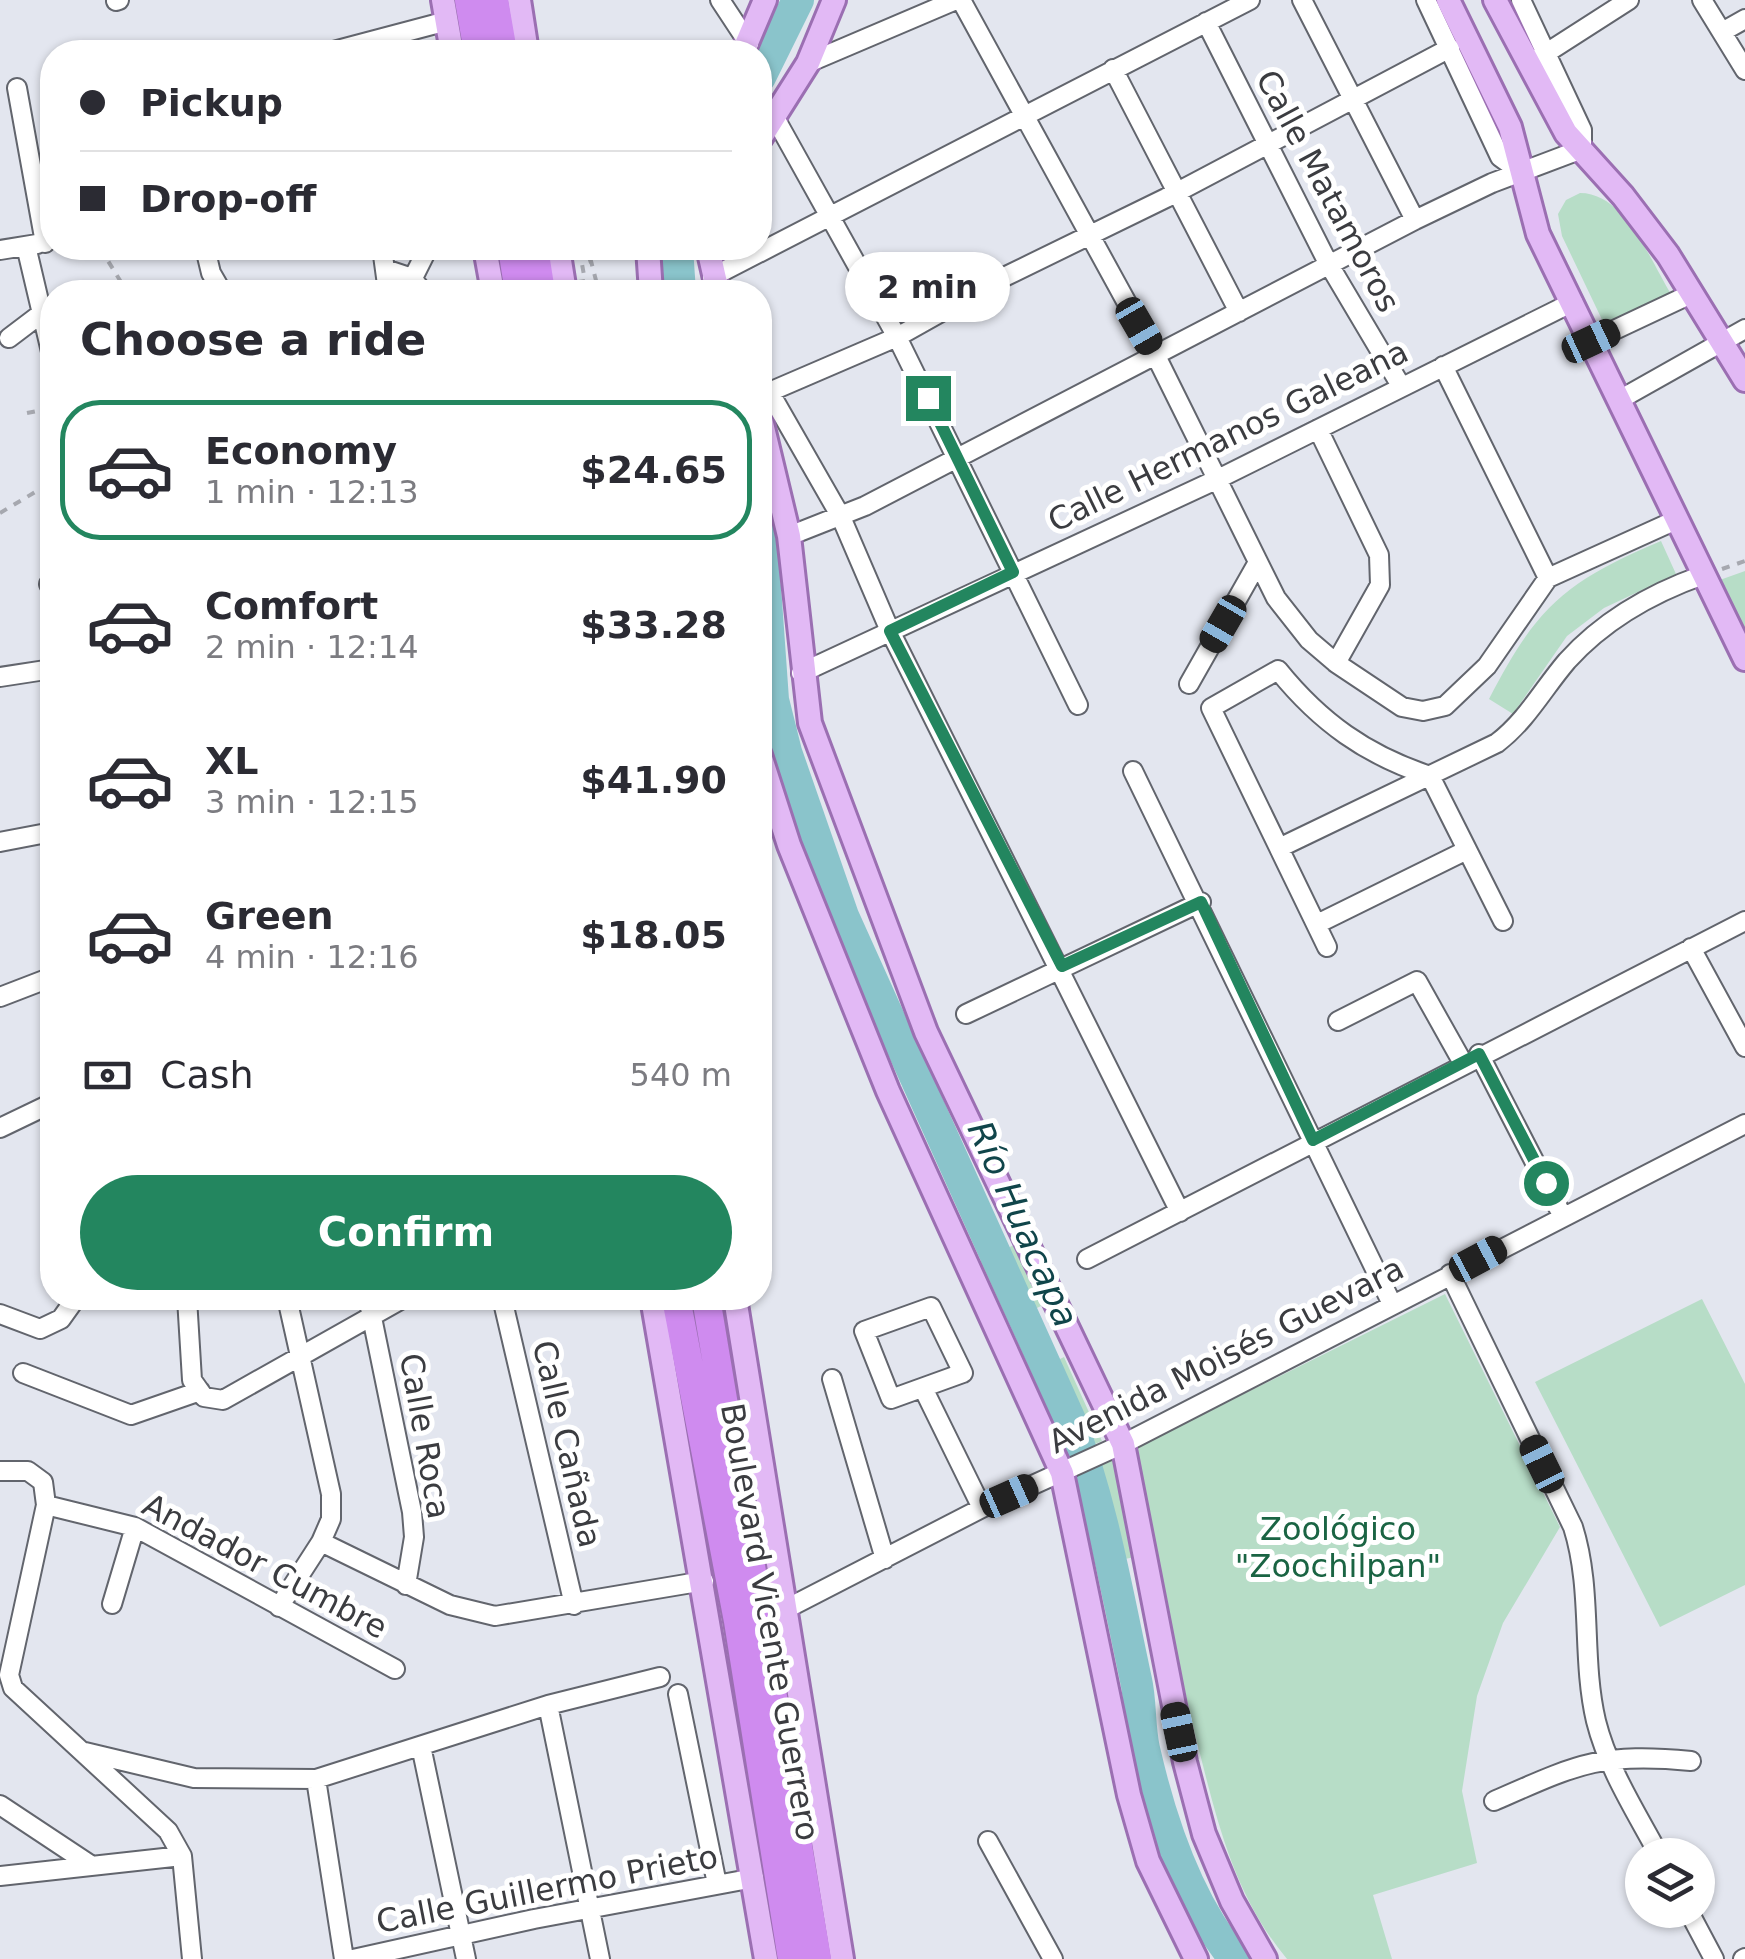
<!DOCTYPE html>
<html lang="en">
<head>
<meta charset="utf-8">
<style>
	body { margin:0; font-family:"DejaVu Sans",sans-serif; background:#f7f7f7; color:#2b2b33; height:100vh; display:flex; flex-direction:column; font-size:38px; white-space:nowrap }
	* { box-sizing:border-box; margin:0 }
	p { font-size:32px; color:#7c7c81 }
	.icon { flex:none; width:55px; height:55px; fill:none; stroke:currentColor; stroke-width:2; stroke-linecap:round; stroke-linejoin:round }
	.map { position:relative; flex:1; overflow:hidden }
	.panel { position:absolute; left:40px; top:280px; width:732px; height:1030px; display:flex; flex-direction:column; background:#fff; border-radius:40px; box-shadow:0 2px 8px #0004 }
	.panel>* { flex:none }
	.guide { position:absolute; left:40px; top:40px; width:732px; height:220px; border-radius:40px; box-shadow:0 2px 8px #0004; display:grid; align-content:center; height:220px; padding:0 40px; background:#fff }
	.controls { position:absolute; left:1625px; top:1838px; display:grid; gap:20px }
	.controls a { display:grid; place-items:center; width:90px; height:90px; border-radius:50%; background:#fff; box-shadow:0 2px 8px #0004; font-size:50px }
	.end { position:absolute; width:45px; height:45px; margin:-22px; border:12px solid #23865f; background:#fff; box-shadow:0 0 0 5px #fff }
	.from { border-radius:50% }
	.bubble { position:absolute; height:70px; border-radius:35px; background:#fff; box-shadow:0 2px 8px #0004; font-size:32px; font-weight:700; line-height:70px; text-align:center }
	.car { position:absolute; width:30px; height:60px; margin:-30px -15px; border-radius:12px; box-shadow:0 0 8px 2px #0007; background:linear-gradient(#222 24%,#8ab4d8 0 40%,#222 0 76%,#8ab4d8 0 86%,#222 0) }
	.guide b { display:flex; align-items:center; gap:35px; height:95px; font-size:38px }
	.guide b+b { border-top:2px solid #e1e1e2 }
	.guide i { width:25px; height:25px; background:#2b2b33 }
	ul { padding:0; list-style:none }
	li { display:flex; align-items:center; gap:30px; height:140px; margin:0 20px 15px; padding:0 20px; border:5px solid transparent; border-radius:40px }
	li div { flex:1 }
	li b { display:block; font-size:38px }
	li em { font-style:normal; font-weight:700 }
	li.selected { border-color:#23865f }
	li>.icon { width:90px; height:90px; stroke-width:1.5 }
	h2 { padding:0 40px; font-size:45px; line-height:120px }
	.pay { display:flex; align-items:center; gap:25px; height:110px; padding:0 40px; font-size:38px }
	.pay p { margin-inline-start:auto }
	.cta { display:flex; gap:20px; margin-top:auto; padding:20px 40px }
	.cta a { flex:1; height:115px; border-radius:60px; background:#23865f; color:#fff; font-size:40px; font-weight:700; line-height:115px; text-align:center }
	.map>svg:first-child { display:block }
</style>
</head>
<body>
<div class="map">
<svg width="1745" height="1959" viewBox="0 0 1745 1959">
	<rect width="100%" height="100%" fill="#e3e6ef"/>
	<path fill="#b7ddc7" d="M 1580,193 C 1625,193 1650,260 1671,294 L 1606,328 L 1562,236 L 1558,214 L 1566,200 Z
		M 1661,541 L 1676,574 L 1604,608 L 1567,636 L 1513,714 L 1489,699 C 1536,607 1566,581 1661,541 Z
		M 1745,571 L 1745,631 L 1717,581 Z
		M 1014,1245 L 1041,1306 L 1007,1323 L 978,1262 Z
		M 1445,1294 L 1560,1527 L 1503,1623 L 1477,1696 L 1462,1791 L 1477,1863 L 1373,1895 L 1392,1959 L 1287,1959 C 1232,1893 1216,1816 1195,1734 C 1172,1639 1154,1543 1135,1448 Z
		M 1702,1299 L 1745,1384 L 1745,1585 L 1660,1627 L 1535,1382 Z
		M 1064,1357 L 1102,1441 L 1065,1457 L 1027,1375 Z
		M 1113,1460 L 1135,1557 L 1089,1566 L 1070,1480 Z"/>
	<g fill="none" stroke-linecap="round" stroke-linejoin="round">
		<path stroke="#8ac4cb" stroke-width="32" d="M 760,77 L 798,0
			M 677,248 L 680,292
			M 760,516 L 773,700 L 786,752 L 843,916 L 1070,1420 C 1102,1503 1117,1592 1136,1680 C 1141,1702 1139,1726 1144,1749 C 1160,1819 1188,1903 1235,1959"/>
		<g stroke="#62656d" stroke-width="22">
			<path id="minor" d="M 720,0 L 749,44
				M 961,0 L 1156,356 L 1276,598 L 1309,640 L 1336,663 L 1402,707 L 1423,711 L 1445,706 L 1487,666 L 1548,578 L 1676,520
				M 1302,0 L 1415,220
				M 1426,0 L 1500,157 L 1522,173
				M 1702,0 L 1745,70
				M 116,1 L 119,0
				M 1206,22 L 1328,263 L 1401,386
				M 1722,32 L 1745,19
				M 330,52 L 447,21
				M 1537,59 L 1629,0
				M 808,63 L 956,0
				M 1113,69 L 1239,312
				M 17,88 L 45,243
				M 775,118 L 897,337 L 1078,705
				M 26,246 L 52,356
				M 205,248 L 211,273 L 222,292
				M 382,248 L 388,292
				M 0,250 L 37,244
				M 385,269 L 412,278 L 423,292
				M 712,277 L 1250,0
				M 406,292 L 428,248
				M 9,338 L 42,313
				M 1591,341 L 1693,293
				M 1443,366 L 1548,578
				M 770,393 L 841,517 L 890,631 L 1180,1212
				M 760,396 L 897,337 L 1002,278 L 1166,198 L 1450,48
				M 1619,400 L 1745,329
				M 1318,429 L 1379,555 L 1380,585 L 1336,663
				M 789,536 L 865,506 L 1415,220 L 1492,183 L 1582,149 L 1582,130 L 1521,0
				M 49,584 L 52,583
				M 801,673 L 1220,478 L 1573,302
				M 0,677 L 52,669
				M 1189,684 L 1257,564
				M 1133,771 L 1392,1304
				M 1430,776 L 1503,921
				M 0,842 L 52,832
				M 1281,847 L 1497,743 C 1527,720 1543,689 1567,661 C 1604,620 1652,593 1703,575
				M 1317,924 L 1467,850
				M 1327,947 L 1211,708 L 1278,670 C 1320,722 1366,755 1430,776
				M 1691,948 L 1745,1047
				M 0,997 L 52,977
				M 966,1014 L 1201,902
				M 1338,1021 L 1417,981 L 1463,1063
				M 1479,1054 L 1562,1215
				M 0,1128 L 52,1103
				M 1087,1259 L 1745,921
				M 1450,1274 L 1573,1527 C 1593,1590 1581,1657 1596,1721 C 1608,1769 1636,1812 1659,1855
				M 187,1298 L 192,1380 L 204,1397 L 223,1400 L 404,1298
				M 368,1298 L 412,1512 L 414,1537 L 406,1585
				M 502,1298 L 574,1605
				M 931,1307 L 963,1373 L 891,1399 L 864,1331 Z
				M 0,1314 L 40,1329 L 61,1319 L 76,1298
				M 23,1373 L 131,1415 L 200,1391
				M 832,1379 L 885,1559
				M 923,1388 L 982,1508
				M 0,1471 L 28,1471 L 43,1482 L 46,1505 L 9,1675 L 13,1688 L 168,1831 L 182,1856 L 192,1959
				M 46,1505 L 135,1527 L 395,1669
				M 321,1542 L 450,1605 L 495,1616 L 704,1581
				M 112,1604 L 135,1527
				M 279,1607 L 321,1542 L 331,1519 L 331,1494 L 287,1298
				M 786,1609 L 982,1508 L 1123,1444 L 1745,1124
				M 678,1694 L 717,1884
				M 548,1705 L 600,1959
				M 421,1746 L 466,1959
				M 85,1752 L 194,1778 L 316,1779 L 548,1705 L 660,1677
				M 316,1779 L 344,1959
				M 1494,1801 C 1576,1765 1599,1752 1691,1761
				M 0,1805 L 92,1866
				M 988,1841 L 1053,1959
				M 0,1876 L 182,1856
				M 1688,1910 L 1714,1959
				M 353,1959 L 534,1919 L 754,1878
				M 1743,1959 L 1745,1958"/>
		</g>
		<g stroke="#9b6fb2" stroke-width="28">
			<path id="major" d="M 443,0 L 452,52
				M 519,0 L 527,52
				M 1448,0 L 1510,127 L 1538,234 L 1745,659
				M 1495,0 L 1566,133 L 1623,196 L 1668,255 L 1745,380
				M 743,52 L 765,0
				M 760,139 L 808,63 L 834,0
				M 485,248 L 493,292
				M 558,248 L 565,292
				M 648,248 L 651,292
				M 708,248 L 718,292
				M 760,415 L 789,536 L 810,723 L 926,1032 L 1123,1444 L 1185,1762 L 1204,1834 L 1232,1901 L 1265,1959
				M 760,755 L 789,845 L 888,1091 L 1062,1473 L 1129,1795 L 1148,1861 L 1196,1959
				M 652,1298 L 766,1959
				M 735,1298 L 842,1959"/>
		</g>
		<g stroke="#9b6fb2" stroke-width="32">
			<path id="highway" d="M 469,0 L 478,52
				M 494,0 L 503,52
				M 512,248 L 519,292
				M 534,248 L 541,292
				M 676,1298 L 738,1621 L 792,1959
				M 706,1298 L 817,1959"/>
		</g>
		<path stroke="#a6a8af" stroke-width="4" stroke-dasharray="8 8" stroke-linecap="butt" d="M 100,248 L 121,282
			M 27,413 L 52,408
			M 0,513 L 52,482
			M 1722,569 L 1745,561"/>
		<use href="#minor" stroke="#fff" stroke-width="18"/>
		<use href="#major" stroke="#e2b9f5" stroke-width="22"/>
		<use href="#highway" stroke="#cf8bef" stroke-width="28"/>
		<path stroke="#a6a8af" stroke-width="4" stroke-dasharray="8 8" stroke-linecap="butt" d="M 514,292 L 585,281 L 582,264 L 591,261 L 599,292"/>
	</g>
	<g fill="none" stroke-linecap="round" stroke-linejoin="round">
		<path stroke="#23865f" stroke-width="12" d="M 928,398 L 1013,572 L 890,631 L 1062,966 L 1201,902 L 1313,1140 L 1479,1054 L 1546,1183"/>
	</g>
	<g text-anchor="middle" stroke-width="10" stroke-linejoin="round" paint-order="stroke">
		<g font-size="32" fill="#3b3c40" stroke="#fff">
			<text transform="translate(1328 191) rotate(62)" y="11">Calle Matamoros</text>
			<text transform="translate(1228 436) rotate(-26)" y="11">Calle Hermanos Galeana</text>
			<text transform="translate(1226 1355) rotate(-27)" y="11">Avenida Moisés Guevara</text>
			<text transform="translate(425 1436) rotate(80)" y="11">Calle Roca</text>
			<text transform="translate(567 1444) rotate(77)" y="11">Calle Cañada</text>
			<text transform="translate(265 1566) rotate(28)" y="11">Andador Cumbre</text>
			<text transform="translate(770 1622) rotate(80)" y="11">Boulevard Vicente Guerrero</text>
			<text transform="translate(547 1889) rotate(-11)" y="11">Calle Guillermo Prieto</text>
		</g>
		<g font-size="32" fill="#1a6443" stroke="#fff">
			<text x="1338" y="1540">Zoológico<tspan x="1338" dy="37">"Zoochilpan"</tspan></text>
		</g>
		<g font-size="35" font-style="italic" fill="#10454a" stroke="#fff">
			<text transform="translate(1023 1224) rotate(66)" y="12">Río Huacapa</text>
		</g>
	</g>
</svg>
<div class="controls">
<a><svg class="icon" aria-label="layers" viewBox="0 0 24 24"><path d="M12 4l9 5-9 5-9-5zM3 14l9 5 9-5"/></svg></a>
</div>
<i class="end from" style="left:1546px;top:1183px"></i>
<i class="end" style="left:928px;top:398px"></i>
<div class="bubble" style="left:845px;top:252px;width:165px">2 min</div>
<i class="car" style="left:1139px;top:326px;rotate:150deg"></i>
<i class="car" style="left:1591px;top:341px;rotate:65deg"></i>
<i class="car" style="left:1223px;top:624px;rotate:210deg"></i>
<i class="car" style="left:1478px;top:1259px;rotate:62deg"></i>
<i class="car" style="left:1542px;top:1464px;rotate:334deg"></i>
<i class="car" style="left:1009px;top:1496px;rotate:66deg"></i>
<i class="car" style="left:1179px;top:1732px;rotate:348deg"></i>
<div class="guide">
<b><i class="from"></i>Pickup</b>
<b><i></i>Drop-off</b>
</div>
<section class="panel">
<h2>Choose a ride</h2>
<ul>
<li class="selected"><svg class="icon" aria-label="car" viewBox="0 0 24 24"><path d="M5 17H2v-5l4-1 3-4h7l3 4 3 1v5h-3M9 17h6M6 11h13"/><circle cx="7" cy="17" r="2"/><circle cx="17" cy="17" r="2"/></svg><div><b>Economy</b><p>1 min · 12:13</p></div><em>$24.65</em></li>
<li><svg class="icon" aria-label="car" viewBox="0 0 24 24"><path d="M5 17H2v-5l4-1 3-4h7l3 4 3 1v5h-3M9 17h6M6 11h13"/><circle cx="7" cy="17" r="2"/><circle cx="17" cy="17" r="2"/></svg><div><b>Comfort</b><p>2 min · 12:14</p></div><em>$33.28</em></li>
<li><svg class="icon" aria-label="car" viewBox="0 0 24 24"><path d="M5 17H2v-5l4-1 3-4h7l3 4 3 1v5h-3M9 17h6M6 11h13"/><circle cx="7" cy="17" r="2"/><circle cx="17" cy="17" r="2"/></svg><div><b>XL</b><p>3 min · 12:15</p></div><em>$41.90</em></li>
<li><svg class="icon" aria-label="car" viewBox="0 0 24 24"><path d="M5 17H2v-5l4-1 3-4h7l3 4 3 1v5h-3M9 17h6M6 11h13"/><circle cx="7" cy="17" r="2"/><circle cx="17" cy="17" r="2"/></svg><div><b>Green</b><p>4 min · 12:16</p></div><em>$18.05</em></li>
</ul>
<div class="pay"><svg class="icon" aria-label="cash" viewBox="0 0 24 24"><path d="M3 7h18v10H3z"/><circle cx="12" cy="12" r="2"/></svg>Cash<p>540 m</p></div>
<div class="cta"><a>Confirm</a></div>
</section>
</div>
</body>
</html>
